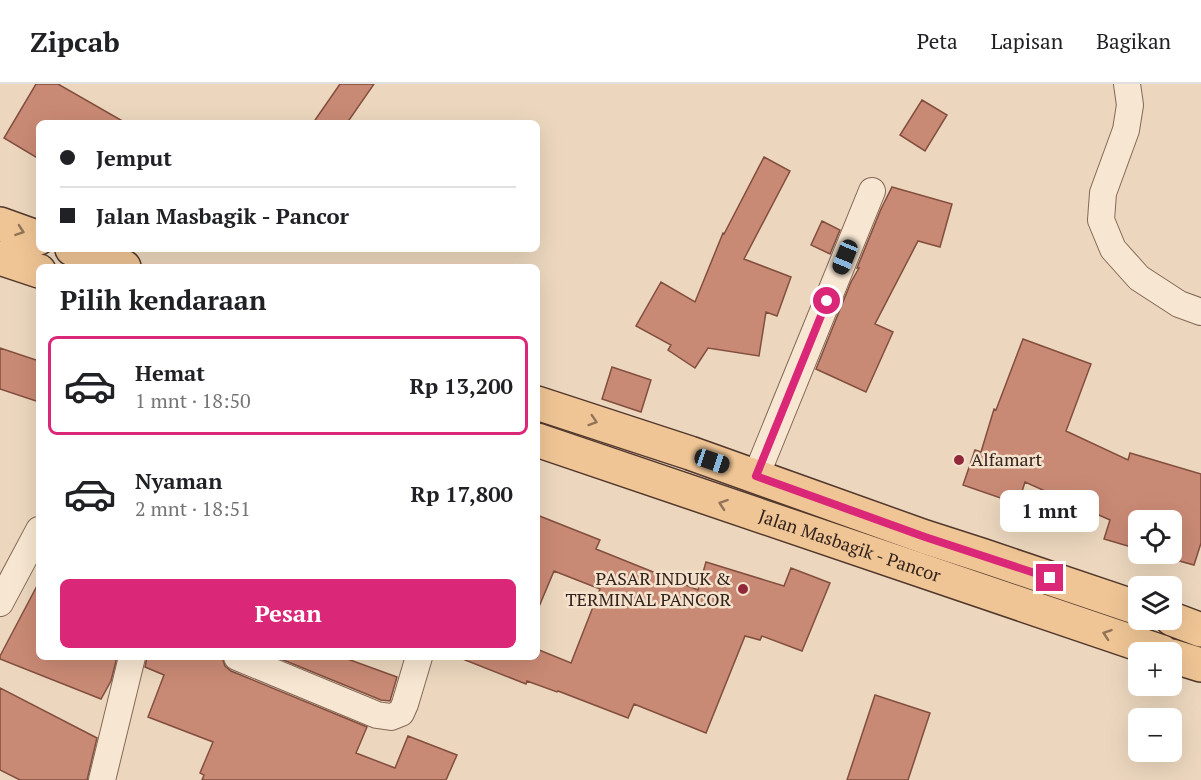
<!DOCTYPE html>
<html lang="id">
<head>
<meta charset="utf-8">
<style>
	body { margin:0; font-family:"PT Serif",serif; background:#f2f2f2; color:#202124; height:100vh; display:flex; flex-direction:column; font-size:22px; white-space:nowrap }
	* { box-sizing:border-box; margin:0 }
	p { font-size:20px; color:#757577 }
	.icon { flex:none; width:33px; height:33px; fill:none; stroke:currentColor; stroke-width:2; stroke-linecap:round; stroke-linejoin:round }
	.map { position:relative; flex:1; overflow:hidden }
	.sheet { position:absolute; left:36px; top:180px; width:504px; height:396px; display:flex; flex-direction:column; background:#fff; border-radius:9px; box-shadow:0 6px 24px #0002 }
	.sheet>* { flex:none }
	.hud { position:absolute; left:36px; top:36px; width:504px; height:132px; border-radius:9px; box-shadow:0 6px 24px #0002; display:grid; align-content:center; height:132px; padding:0 24px; background:#fff }
	.buttons { position:absolute; left:1128px; top:426px; display:grid; gap:12px }
	.buttons a { display:grid; place-items:center; width:54px; height:54px; border-radius:9px; background:#fff; box-shadow:0 6px 24px #0002; font-size:30px }
	.end { position:absolute; width:27px; height:27px; margin:-14px; border:8px solid #db2777; background:#fff; box-shadow:0 0 0 3px #fff }
	.from { border-radius:50% }
	.bubble { position:absolute; height:42px; border-radius:9px; background:#fff; box-shadow:0 6px 24px #0002; font-size:20px; font-weight:600; line-height:42px; text-align:center }
	.car { position:absolute; width:18px; height:36px; margin:-18px -9px; border-radius:8px; box-shadow:0 0 4px 2px #0007; background:linear-gradient(#222 24%,#8ab4d8 0 40%,#222 0 76%,#8ab4d8 0 86%,#222 0) }
	.hud b { display:flex; align-items:center; gap:21px; height:57px; font-size:22px }
	.hud b+b { border-top:2px solid #e0e0e0 }
	.hud i { width:15px; height:15px; background:#202124 }
	ul { padding:0; list-style:none }
	li { display:flex; align-items:center; gap:18px; height:99px; margin:0 12px 9px; padding:0 12px; border:3px solid transparent; border-radius:9px }
	li div { flex:1 }
	li b { display:block; font-size:22px }
	li em { font-style:normal; font-weight:600 }
	li.current { border-color:#db2777 }
	li>.icon { width:54px; height:54px; stroke-width:1.5 }
	h2 { padding:0 24px; font-size:27px; line-height:72px }
	.action { display:flex; gap:12px; margin-top:auto; padding:12px 24px }
	.action a { flex:1; height:69px; border-radius:9px; background:#db2777; color:#fff; font-size:24px; font-weight:600; line-height:69px; text-align:center }
	header { display:flex; align-items:center; gap:36px; box-sizing:border-box; height:84px; padding:0 30px; background:#fff; border-bottom:2px solid #e0e0e0 }
	header strong { font-size:28px }
	nav { display:flex; gap:33px; margin-inline-start:auto; font-size:21px }
	.map>svg:first-child { display:block }
</style>
</head>
<body>
<header>
<strong>Zipcab</strong>
<nav><a>Peta</a><a>Lapisan</a><a>Bagikan</a></nav>
</header>
<div class="map">
<svg width="1201" height="696" viewBox="0 0 1201 696">
	<rect width="100%" height="100%" fill="#ecd7be"/>
	<path fill="#c98a75" stroke="#824e3e" stroke-width="1.5" d="M 36,0 L 58,0 L 126,39 L 39,39 L 39,75 L 4,54 Z
		M 340,0 L 374,0 L 347,39 L 313,39 Z
		M 922,16 L 947,31 L 925,67 L 900,51 Z
		M 764,73 L 790,87 L 744,175 L 791,193 L 777,232 L 766,228 L 759,272 L 708,264 L 695,284 L 668,266 L 671,261 L 636,242 L 661,198 L 695,218 L 723,149 L 724,150 Z
		M 892,103 L 952,120 L 940,163 L 918,157 L 875,240 L 893,248 L 866,308 L 816,285 L 851,198 L 859,184 L 857,184 L 881,125 Z
		M 822,137 L 840,146 L 830,170 L 811,161 Z
		M 1023,255 L 1091,280 L 1066,347 L 1128,376 L 1130,369 L 1201,390 L 1201,459 L 1194,481 L 1154,470 L 1172,470 L 1172,436 L 1138,436 L 1138,465 L 1104,455 L 1110,436 L 1025,398 L 1018,420 L 963,401 L 975,366 L 981,368 L 994,325 L 996,326 Z
		M 0,264 L 39,277 L 39,318 L 0,305 Z
		M 612,283 L 651,296 L 641,328 L 602,315 Z
		M 537,431 L 600,456 L 596,465 L 698,506 L 706,478 L 784,502 L 791,484 L 830,499 L 802,567 L 762,552 L 760,556 L 745,552 L 706,649 L 634,620 L 628,634 L 558,607 L 557,608 L 527,597 L 526,600 L 460,574 L 460,573 L 537,573 L 537,565 L 571,579 L 600,505 L 554,487 L 538,525 L 537,525 Z
		M 39,498 L 39,573 L 117,573 L 111,597 L 101,615 L 0,575 L 0,572 Z
		M 147,573 L 222,573 L 225,582 L 231,587 L 367,643 L 356,669 L 395,684 L 408,652 L 457,671 L 446,696 L 202,696 L 204,691 L 200,689 L 213,658 L 148,633 L 164,591 L 145,583 Z
		M 276,573 L 342,573 L 397,593 L 390,617 L 381,616 Z
		M 0,604 L 97,654 L 87,696 L 20,696 L 0,686 Z
		M 875,611 L 930,629 L 908,696 L 847,696 Z"/>
	<g fill="none" stroke-linecap="round" stroke-linejoin="round">
		<g stroke="#846857" stroke-width="28">
			<path id="minor" d="M 1127,0 L 1130,21 L 1126,46 L 1103,109 L 1101,136 L 1113,165 L 1139,194 L 1179,220 L 1201,228
				M 756,392 L 872,107
				M 0,519 L 39,446
				M 237,573 L 377,631 L 391,633 L 401,629 L 405,620 L 419,573
				M 102,696 L 132,573"/>
		</g>
		<g stroke="#51372c" stroke-width="36">
			<g id="primary">
				<path d="M 0,140 L 39,154"/>
				<path d="M 72,165 L 124,183"/>
				<path d="M 0,174 L 39,187"/>
				<path d="M 537,319 L 690,369 L 925,453 L 984,472 L 1138,524"/>
				<path id="s1" d="M 537,356 L 1162,568"/>
				<path d="M 1172,535 L 1201,546"/>
				<path d="M 1172,572 L 1201,581"/>
			</g>
		</g>
		<use href="#minor" stroke="#f7e6d1" stroke-width="26"/>
		<use href="#primary" stroke="#efc595" stroke-width="33"/>
	</g>
	<defs><path id="oneway-chevron" d="M-2-3.5L2.5 0L-2 3.5" fill="none" stroke-width="1.6" stroke-linecap="round" stroke-linejoin="round" transform="scale(1.5)"/></defs>
	<g stroke="#917458">
		<use href="#oneway-chevron" transform="translate(20 147) rotate(19)"/>
		<use href="#oneway-chevron" transform="translate(593 337) rotate(18)"/>
		<use href="#oneway-chevron" transform="translate(723 420) rotate(-161)"/>
		<use href="#oneway-chevron" transform="translate(1107 550) rotate(-161)"/>
	</g>
	<g fill="none" stroke-linecap="round" stroke-linejoin="round">
		<path stroke="#db2777" stroke-width="8" d="M 827,217 L 756,392 L 925,453 L 1050,494"/>
	</g>
	<g fill="#91293b" stroke="#f4e2cd" stroke-width="2">
		<circle cx="959" cy="376" r="6"/>
		<circle cx="743" cy="505" r="6"/>
	</g>
	<g text-anchor="middle" stroke-width="5" stroke-linejoin="round" paint-order="stroke">
		<g font-size="18" fill="#33231c" stroke="#f4e2cd" text-anchor="start">
			<text x="971" y="382">Alfamart</text>
			<text x="731" y="501" text-anchor="end">PASAR INDUK &amp;<tspan x="731" dy="21">TERMINAL PANCOR</tspan></text>
		</g>
		<g font-size="18" fill="#33231c" stroke="#f4e2cd">
			<text dy="6" stroke="none"><textPath href="#s1" startOffset="330">Jalan Masbagik - Pancor</textPath></text>
		</g>
	</g>
</svg>
<div class="buttons">
<a><svg class="icon" aria-label="locate" viewBox="0 0 24 24"><circle cx="12" cy="12" r="6"/><path d="M12 2v4M12 18v4M2 12h4M18 12h4"/></svg></a>
<a><svg class="icon" aria-label="layers" viewBox="0 0 24 24"><path d="M12 4l9 5-9 5-9-5zM3 14l9 5 9-5"/></svg></a>
<a>+</a>
<a>−</a>
</div>
<i class="end from" style="left:827px;top:217px"></i>
<i class="end" style="left:1050px;top:494px"></i>
<div class="bubble" style="left:1000px;top:406px;width:99px">1 mnt</div>
<i class="car" style="left:845px;top:173px;rotate:202deg"></i>
<i class="car" style="left:712px;top:377px;rotate:109deg"></i>
<div class="hud">
<b><i class="from"></i>Jemput</b>
<b><i></i>Jalan Masbagik - Pancor</b>
</div>
<section class="sheet">
<h2>Pilih kendaraan</h2>
<ul>
<li class="current"><svg class="icon" aria-label="car" viewBox="0 0 24 24"><path d="M5 17H2v-5l4-1 3-4h7l3 4 3 1v5h-3M9 17h6M6 11h13"/><circle cx="7" cy="17" r="2"/><circle cx="17" cy="17" r="2"/></svg><div><b>Hemat</b><p>1 mnt · 18:50</p></div><em>Rp 13,200</em></li>
<li><svg class="icon" aria-label="car" viewBox="0 0 24 24"><path d="M5 17H2v-5l4-1 3-4h7l3 4 3 1v5h-3M9 17h6M6 11h13"/><circle cx="7" cy="17" r="2"/><circle cx="17" cy="17" r="2"/></svg><div><b>Nyaman</b><p>2 mnt · 18:51</p></div><em>Rp 17,800</em></li>
</ul>
<div class="action"><a>Pesan</a></div>
</section>
</div>
</body>
</html>
